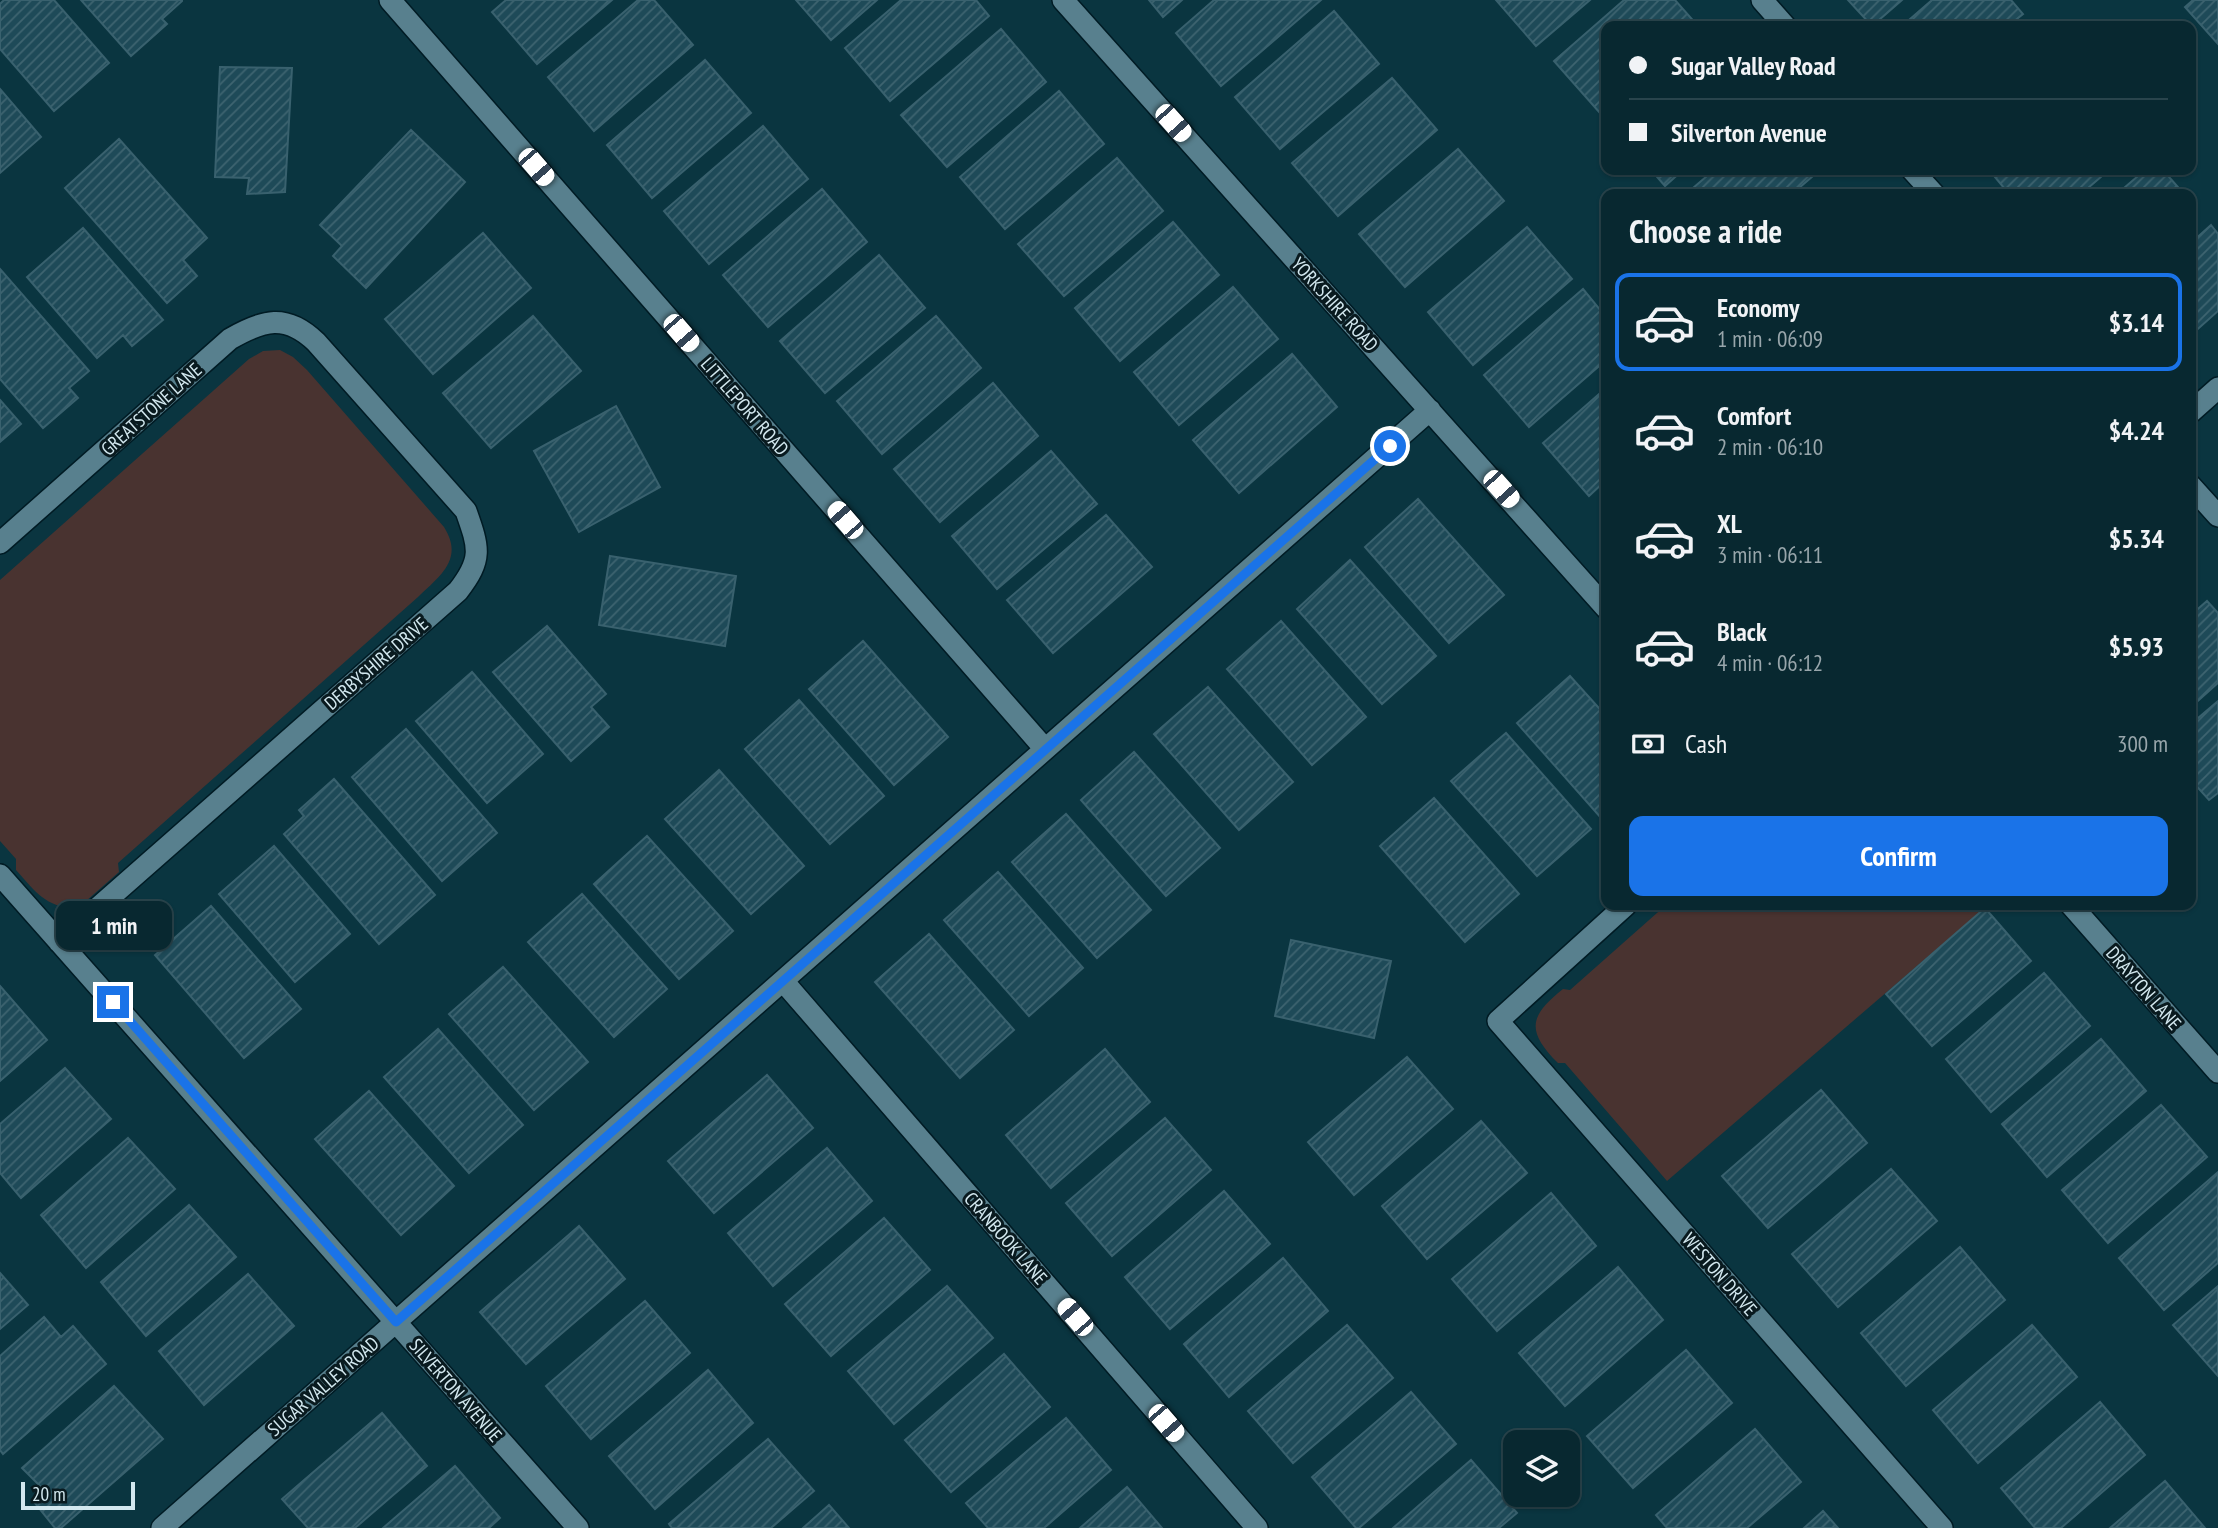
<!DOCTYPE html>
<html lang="en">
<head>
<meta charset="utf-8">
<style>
	body { margin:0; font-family:"PT Sans Narrow",sans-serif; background:#16343c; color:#f1f3f6; height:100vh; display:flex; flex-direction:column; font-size:26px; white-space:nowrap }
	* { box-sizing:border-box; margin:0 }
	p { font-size:23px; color:#98a6ab }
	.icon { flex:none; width:38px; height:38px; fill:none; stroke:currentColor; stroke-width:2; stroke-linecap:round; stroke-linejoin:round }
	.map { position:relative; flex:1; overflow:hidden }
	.details { position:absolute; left:1601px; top:189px; width:595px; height:721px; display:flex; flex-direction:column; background:#082830; border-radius:14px; box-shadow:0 2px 5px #0004,0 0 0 2px #29444c }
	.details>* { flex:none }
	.guide { position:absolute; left:1601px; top:21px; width:595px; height:154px; border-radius:14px; box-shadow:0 2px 5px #0004,0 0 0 2px #29444c; display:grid; align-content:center; height:154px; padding:0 28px; background:#082830 }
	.buttons { position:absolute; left:1503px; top:1430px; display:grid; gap:14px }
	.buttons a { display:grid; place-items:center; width:77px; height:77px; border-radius:14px; background:#082830; box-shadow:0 2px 5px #0004,0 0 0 2px #29444c; font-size:35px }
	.scale { position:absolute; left:21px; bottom:18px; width:114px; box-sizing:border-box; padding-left:7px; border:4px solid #d3e8ef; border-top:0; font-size:19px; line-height:24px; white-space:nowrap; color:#d3e8ef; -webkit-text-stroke:5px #091a1f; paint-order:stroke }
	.end { position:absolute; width:32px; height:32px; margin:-16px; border:9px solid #1a73e8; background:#fff; box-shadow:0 0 0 4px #fff }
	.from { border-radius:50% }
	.bubble { position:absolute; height:49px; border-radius:14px; background:#082830; box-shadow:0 2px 5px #0004,0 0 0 2px #29444c; font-size:23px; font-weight:700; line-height:49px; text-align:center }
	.car { position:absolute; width:21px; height:42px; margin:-21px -10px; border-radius:9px; box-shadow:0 0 5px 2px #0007; background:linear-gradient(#fff 24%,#345 0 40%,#fff 0 76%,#345 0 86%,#fff 0) }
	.guide b { display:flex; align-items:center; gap:24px; height:66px; font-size:26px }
	.guide b+b { border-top:2px solid #29444c }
	.guide i { width:18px; height:18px; background:#f1f3f6 }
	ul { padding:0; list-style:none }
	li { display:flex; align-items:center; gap:21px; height:98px; margin:0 14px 10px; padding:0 14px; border:4px solid transparent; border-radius:14px }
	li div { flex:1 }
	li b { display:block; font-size:26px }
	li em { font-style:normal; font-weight:700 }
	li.on { border-color:#1a73e8 }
	li>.icon { width:63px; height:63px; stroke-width:1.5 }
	h2 { padding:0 28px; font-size:32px; line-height:84px }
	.pay { display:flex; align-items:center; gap:18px; height:77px; padding:0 28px; font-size:26px }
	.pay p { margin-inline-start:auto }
	.action { display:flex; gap:14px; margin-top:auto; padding:14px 28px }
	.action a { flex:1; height:80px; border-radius:14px; background:#1a73e8; color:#fff; font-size:28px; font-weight:700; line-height:80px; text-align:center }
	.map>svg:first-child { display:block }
</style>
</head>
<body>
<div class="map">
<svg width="2218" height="1528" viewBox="0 0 2218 1528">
	<defs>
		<pattern id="building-hatch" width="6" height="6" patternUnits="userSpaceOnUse" patternTransform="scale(1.75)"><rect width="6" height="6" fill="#1e4a58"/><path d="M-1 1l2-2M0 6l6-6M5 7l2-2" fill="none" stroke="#3e6470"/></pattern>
	</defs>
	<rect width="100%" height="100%" fill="#0a3540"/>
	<path fill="#493330" d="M 280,350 L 293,357 L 307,370 L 444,527 C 464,559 441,575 418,597 L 118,863 L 119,872 L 77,909 C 44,906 37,893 16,870 L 16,859 L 0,841 L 0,580 L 249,359 L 263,351 Z
		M 1666,905 L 1988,905 L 1667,1181 L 1565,1063 L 1558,1063 C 1526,1031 1529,1016 1563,989 L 1570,990 Z"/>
	<path fill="url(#building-hatch)" stroke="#39616e" stroke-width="2" d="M 4,0 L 54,0 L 109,63 L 54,111 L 0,49 L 0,4 Z
		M 81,0 L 182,0 L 182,1 L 162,19 L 167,24 L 131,56 Z
		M 506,0 L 612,0 L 537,64 L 492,12 Z
		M 638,0 L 654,0 L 693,45 L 594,131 L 548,77 Z
		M 796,0 L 877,0 L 831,40 Z
		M 901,0 L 976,0 L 989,16 L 890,101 L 845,48 Z
		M 1149,0 L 1182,0 L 1163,17 Z
		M 1214,0 L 1321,0 L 1221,86 L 1176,33 Z
		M 1496,0 L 1590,0 L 1536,46 Z
		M 1624,0 L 1675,0 L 1698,26 L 1606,26 L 1606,107 L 1600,113 L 1554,61 Z
		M 1848,0 L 1902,0 L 1872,26 Z
		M 1932,0 L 2011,0 L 2023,14 L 2008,26 L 1902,26 Z
		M 2193,0 L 2218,0 L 2218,44 L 2185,7 Z
		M 1334,11 L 1379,64 L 1280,149 L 1235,97 Z
		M 1001,29 L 1046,82 L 947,167 L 901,115 Z
		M 705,60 L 751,113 L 652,198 L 607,145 Z
		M 220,67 L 292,68 L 285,192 L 247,194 L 249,178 L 215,177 Z
		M 1392,78 L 1437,130 L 1338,216 L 1292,163 Z
		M 0,89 L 41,137 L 0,173 Z
		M 1059,91 L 1104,144 L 1005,229 L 960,177 Z
		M 763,126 L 808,179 L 709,264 L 664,211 Z
		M 411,130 L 465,182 L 366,288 L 333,256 L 342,246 L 320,225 Z
		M 119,139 L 207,238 L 183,260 L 197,276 L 167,303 L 65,188 Z
		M 1458,149 L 1504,201 L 1405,287 L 1359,234 Z
		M 1117,158 L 1163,211 L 1064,296 L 1018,244 Z
		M 1651,170 L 1683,170 L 1665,186 Z
		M 1714,170 L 1820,170 L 1792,194 L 1686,194 Z
		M 2003,170 L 2109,170 L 2081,194 L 2009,194 L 1995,177 Z
		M 2145,170 L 2163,170 L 2184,194 L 2117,194 Z
		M 822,189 L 867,242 L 768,327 L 723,275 Z
		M 1173,222 L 1219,275 L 1120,361 L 1075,308 Z
		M 2211,225 L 2218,234 L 2218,311 L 2191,335 L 2191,243 Z
		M 1527,227 L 1572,279 L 1473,365 L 1428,312 Z
		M 83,228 L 163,320 L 132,346 L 123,335 L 97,358 L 27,277 Z
		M 483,233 L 531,288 L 433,374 L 385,319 Z
		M 879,255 L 925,308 L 825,393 L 780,341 Z
		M 0,269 L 89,371 L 69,388 L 78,398 L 43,428 L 0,379 Z
		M 1233,287 L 1278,339 L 1179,425 L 1134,372 Z
		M 1583,289 L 1606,317 L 1606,360 L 1529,427 L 1484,375 Z
		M 533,316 L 581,371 L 491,448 L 443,393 Z
		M 936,316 L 981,368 L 882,454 L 837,401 Z
		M 1292,354 L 1337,407 L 1239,493 L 1193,440 Z
		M 993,383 L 1038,436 L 940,522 L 894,469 Z
		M 1606,388 L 1606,480 L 1589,496 L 1543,443 Z
		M 0,400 L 21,424 L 0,442 Z
		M 616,406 L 660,487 L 579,532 L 534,451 Z
		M 1051,451 L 1097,504 L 997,589 L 952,536 Z
		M 1418,499 L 1504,595 L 1449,643 L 1365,547 Z
		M 1106,515 L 1152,567 L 1053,653 L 1007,600 Z
		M 610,556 L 736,576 L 725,646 L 599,625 Z
		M 1350,560 L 1436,656 L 1382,704 L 1297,609 Z
		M 2207,601 L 2218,613 L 2218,683 L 2191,707 L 2191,615 Z
		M 1281,621 L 1366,717 L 1312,765 L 1227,669 Z
		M 547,626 L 606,694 L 591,707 L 609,727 L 571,761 L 493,672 Z
		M 863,641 L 948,737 L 894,785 L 809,689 Z
		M 472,672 L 543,754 L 487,803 L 416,721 Z
		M 1570,676 L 1606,716 L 1606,815 L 1602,819 L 1517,723 Z
		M 1208,687 L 1293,782 L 1239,830 L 1154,734 Z
		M 799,700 L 884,796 L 830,844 L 745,749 Z
		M 2218,701 L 2218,793 L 2209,800 L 2191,780 L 2191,724 Z
		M 406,729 L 497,833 L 442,881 L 352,777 Z
		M 1506,733 L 1591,829 L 1537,876 L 1451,781 Z
		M 1134,752 L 1220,848 L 1166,896 L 1081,800 Z
		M 719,770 L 804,866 L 751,914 L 665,819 Z
		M 334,779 L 435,895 L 379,944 L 284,834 L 304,816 L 299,810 Z
		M 1434,798 L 1519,894 L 1465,942 L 1380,846 Z
		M 1066,814 L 1151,910 L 1097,958 L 1012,862 Z
		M 647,836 L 733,931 L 679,979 L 594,884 Z
		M 274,846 L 350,934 L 295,982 L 219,894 Z
		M 998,872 L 1083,968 L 1029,1016 L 944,920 Z
		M 582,894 L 667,989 L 614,1037 L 528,942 Z
		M 211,906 L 301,1009 L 244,1058 L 155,955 Z
		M 1985,908 L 2031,961 L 1932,1046 L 1886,994 Z
		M 929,934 L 1014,1030 L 960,1078 L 875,982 Z
		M 1291,940 L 1391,961 L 1374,1038 L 1275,1016 Z
		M 503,967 L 588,1062 L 534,1110 L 449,1014 Z
		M 2044,973 L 2090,1026 L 1991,1112 L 1946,1059 Z
		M 0,986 L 47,1040 L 0,1081 Z
		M 438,1029 L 523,1125 L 469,1173 L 384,1077 Z
		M 2101,1039 L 2146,1091 L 2047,1177 L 2002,1124 Z
		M 1105,1049 L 1150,1102 L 1051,1188 L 1006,1135 Z
		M 1407,1057 L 1453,1109 L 1354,1195 L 1308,1142 Z
		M 65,1068 L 111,1119 L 21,1198 L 0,1173 L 0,1124 Z
		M 767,1075 L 813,1128 L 714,1213 L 668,1161 Z
		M 1821,1090 L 1867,1143 L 1768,1228 L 1722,1176 Z
		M 369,1091 L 454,1186 L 401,1235 L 315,1139 Z
		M 2161,1105 L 2207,1157 L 2108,1243 L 2062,1190 Z
		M 1165,1118 L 1211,1170 L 1112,1256 L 1066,1203 Z
		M 1481,1121 L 1527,1173 L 1427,1259 L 1382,1206 Z
		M 128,1138 L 175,1189 L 86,1268 L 41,1215 Z
		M 827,1148 L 872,1201 L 773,1286 L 728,1233 Z
		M 1891,1169 L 1937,1221 L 1838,1307 L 1792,1254 Z
		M 2218,1172 L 2218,1263 L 2164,1310 L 2119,1258 Z
		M 1224,1191 L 1270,1244 L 1170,1329 L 1125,1277 Z
		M 1551,1193 L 1596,1246 L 1497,1331 L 1452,1279 Z
		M 189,1205 L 236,1257 L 146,1336 L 101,1282 Z
		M 884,1218 L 930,1270 L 831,1356 L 785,1304 Z
		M 579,1226 L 625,1279 L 526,1364 L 480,1312 Z
		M 1960,1247 L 2005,1300 L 1906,1386 L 1861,1333 Z
		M 1283,1258 L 1328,1311 L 1229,1397 L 1184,1344 Z
		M 1618,1267 L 1663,1320 L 1565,1406 L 1519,1353 Z
		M 0,1273 L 28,1305 L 0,1329 Z
		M 248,1274 L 294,1326 L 204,1405 L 159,1351 Z
		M 947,1286 L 993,1338 L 894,1424 L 848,1371 Z
		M 2218,1286 L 2218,1376 L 2173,1325 Z
		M 645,1301 L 690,1353 L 591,1439 L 546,1386 Z
		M 44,1317 L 61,1337 L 73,1326 L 106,1364 L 3,1454 L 0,1450 L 0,1356 Z
		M 1347,1325 L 1393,1378 L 1293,1463 L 1248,1411 Z
		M 2032,1325 L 2077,1377 L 1978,1463 L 1933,1410 Z
		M 1686,1350 L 1732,1403 L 1633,1488 L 1587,1436 Z
		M 1004,1354 L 1050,1407 L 951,1492 L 905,1440 Z
		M 708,1370 L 753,1423 L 655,1509 L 609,1456 Z
		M 114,1386 L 163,1439 L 61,1528 L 55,1528 L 34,1502 L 46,1492 L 22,1468 Z
		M 1411,1392 L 1456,1444 L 1359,1528 L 1356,1528 L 1312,1477 Z
		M 2100,1402 L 2145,1455 L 2061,1528 L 2035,1528 L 2001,1488 Z
		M 382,1413 L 427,1466 L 355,1528 L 308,1528 L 282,1499 Z
		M 1066,1418 L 1111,1470 L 1044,1528 L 988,1528 L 966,1503 Z
		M 1755,1429 L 1801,1482 L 1747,1528 L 1667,1528 L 1656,1515 Z
		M 768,1439 L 814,1491 L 771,1528 L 672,1528 L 669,1524 Z
		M 1471,1460 L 1517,1513 L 1499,1528 L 1393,1528 Z
		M 455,1466 L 500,1518 L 489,1528 L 383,1528 Z
		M 2165,1481 L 2205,1528 L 2110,1528 Z
		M 1127,1487 L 1162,1528 L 1080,1528 Z
		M 829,1505 L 849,1528 L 803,1528 Z
		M 1823,1511 L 1838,1528 L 1804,1528 Z"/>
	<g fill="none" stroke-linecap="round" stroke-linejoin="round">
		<g stroke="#001b24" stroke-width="24">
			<path id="street" d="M 390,0 L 1045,749
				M 1063,0 L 1606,608
				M 1762,0 L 1785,26
				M 1912,170 L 1934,194
				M 2191,412 L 2218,388
				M 2191,486 L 2218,516
				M 0,543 L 230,339 C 263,320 286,313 316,342 L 466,511 C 479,548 483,559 458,591 L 59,942
				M 0,875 L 578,1528
				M 1626,905 L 1498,1021 L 1942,1528
				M 2071,905 L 2218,1072
				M 783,981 L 1257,1528
				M 162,1528 L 1430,410"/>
		</g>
		<use href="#street" stroke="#58808e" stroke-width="21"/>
	</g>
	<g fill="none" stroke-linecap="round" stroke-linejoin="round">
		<path stroke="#1a73e8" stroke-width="9" d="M 113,1002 L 396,1322 L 1390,446"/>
	</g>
	<g text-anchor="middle" stroke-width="6" stroke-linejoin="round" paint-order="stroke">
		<g font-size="19" fill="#d3e8ef" stroke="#091a1f">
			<text transform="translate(1335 304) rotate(48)" y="7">YORKSHIRE ROAD</text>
			<text transform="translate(745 406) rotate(49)" y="7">LITTLEPORT ROAD</text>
			<text transform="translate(151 409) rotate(-42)" y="7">GREATSTONE LANE</text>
			<text transform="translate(376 663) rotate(-41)" y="7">DERBYSHIRE DRIVE</text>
			<text transform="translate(2144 988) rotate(49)" y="7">DRAYTON LANE</text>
			<text transform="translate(1006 1238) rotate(49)" y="7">CRANBOOK LANE</text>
			<text transform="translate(1720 1274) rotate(49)" y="7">WESTON DRIVE</text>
			<text transform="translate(323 1386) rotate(-41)" y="7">SUGAR VALLEY ROAD</text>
			<text transform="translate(456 1390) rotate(49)" y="7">SILVERTON AVENUE</text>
		</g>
	</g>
</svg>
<div class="buttons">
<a><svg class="icon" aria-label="layers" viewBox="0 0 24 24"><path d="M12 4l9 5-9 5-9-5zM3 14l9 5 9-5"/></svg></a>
</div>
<div class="scale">20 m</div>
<i class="end from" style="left:1390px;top:446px"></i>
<i class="end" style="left:113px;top:1002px"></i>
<div class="bubble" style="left:56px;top:901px;width:116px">1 min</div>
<i class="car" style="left:1173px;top:123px;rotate:138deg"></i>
<i class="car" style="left:536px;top:167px;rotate:139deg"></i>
<i class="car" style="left:681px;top:333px;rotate:139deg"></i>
<i class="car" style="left:1501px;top:489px;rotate:138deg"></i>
<i class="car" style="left:845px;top:520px;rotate:319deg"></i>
<i class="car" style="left:1075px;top:1317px;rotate:319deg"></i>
<i class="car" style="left:1166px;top:1423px;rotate:139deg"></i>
<div class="guide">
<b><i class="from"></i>Sugar Valley Road</b>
<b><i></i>Silverton Avenue</b>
</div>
<section class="details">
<h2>Choose a ride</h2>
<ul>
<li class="on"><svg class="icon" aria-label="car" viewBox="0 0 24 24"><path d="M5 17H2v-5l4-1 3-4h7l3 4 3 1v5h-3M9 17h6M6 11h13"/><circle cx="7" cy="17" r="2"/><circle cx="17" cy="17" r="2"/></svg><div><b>Economy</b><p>1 min · 06:09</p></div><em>$3.14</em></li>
<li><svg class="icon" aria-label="car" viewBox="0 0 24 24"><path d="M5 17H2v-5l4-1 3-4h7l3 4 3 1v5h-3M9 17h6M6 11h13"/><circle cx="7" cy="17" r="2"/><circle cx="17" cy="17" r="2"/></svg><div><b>Comfort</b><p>2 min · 06:10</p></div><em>$4.24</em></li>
<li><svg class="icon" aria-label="car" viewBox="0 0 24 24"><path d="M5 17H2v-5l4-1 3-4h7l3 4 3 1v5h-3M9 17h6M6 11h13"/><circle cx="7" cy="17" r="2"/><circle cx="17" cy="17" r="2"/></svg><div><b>XL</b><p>3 min · 06:11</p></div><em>$5.34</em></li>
<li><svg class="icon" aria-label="car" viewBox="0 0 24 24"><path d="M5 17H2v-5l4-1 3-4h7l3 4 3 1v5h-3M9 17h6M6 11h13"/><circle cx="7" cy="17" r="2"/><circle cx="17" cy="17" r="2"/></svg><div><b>Black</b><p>4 min · 06:12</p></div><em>$5.93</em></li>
</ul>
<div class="pay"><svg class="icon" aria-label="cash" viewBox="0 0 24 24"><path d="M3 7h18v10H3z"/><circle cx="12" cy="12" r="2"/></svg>Cash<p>300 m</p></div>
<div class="action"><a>Confirm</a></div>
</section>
</div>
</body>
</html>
